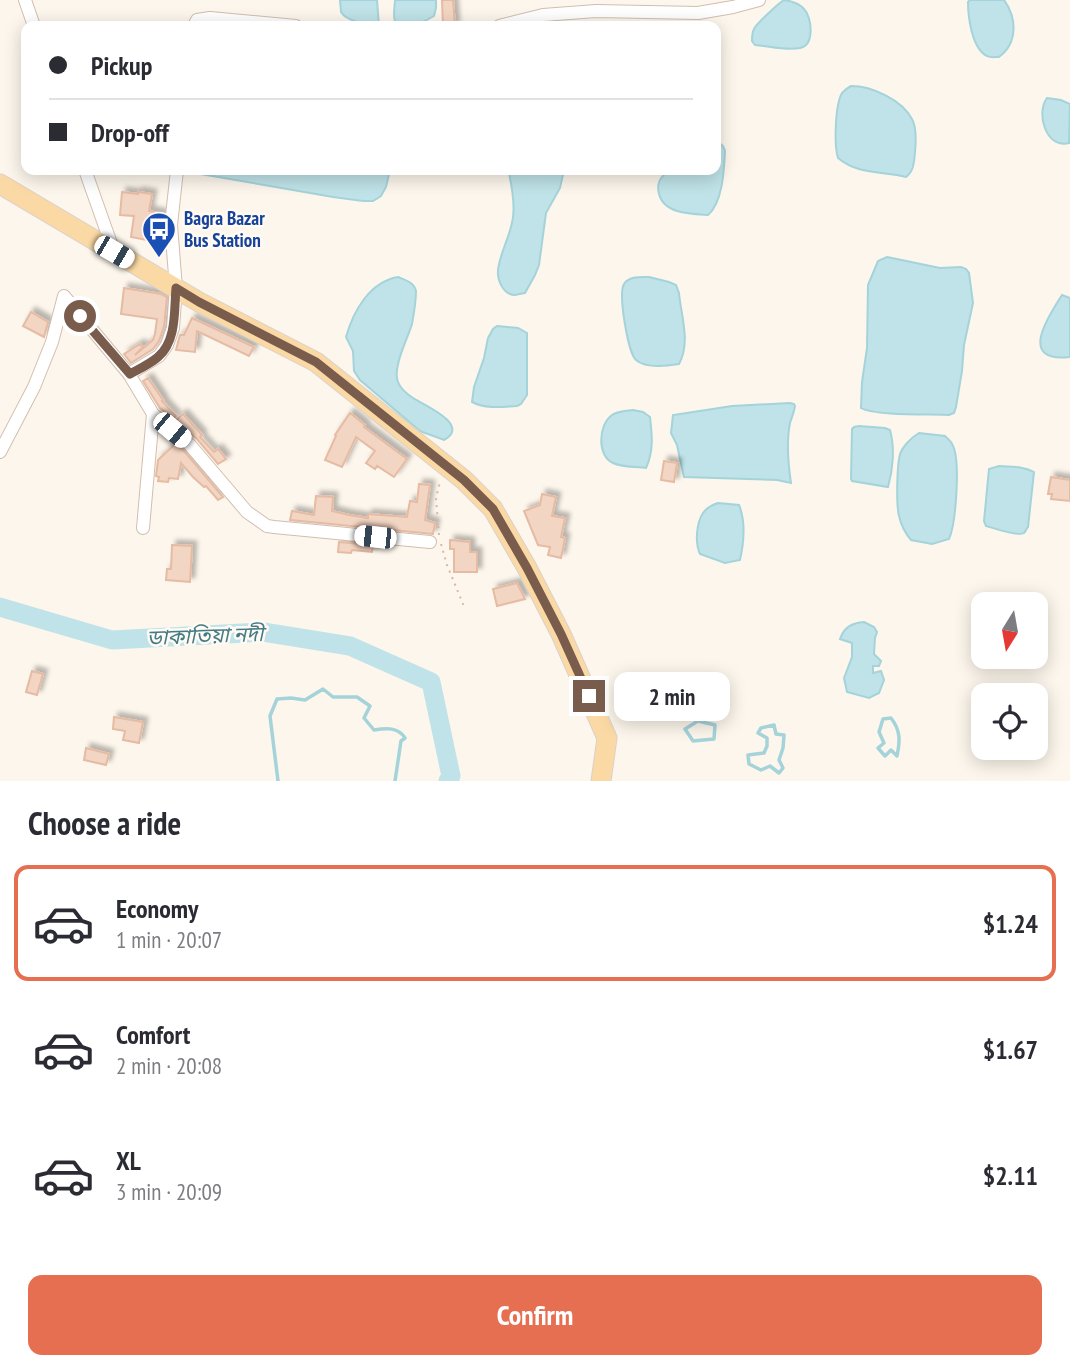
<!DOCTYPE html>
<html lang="en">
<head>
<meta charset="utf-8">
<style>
	body { margin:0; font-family:"PT Sans Narrow","Noto Sans Bengali",sans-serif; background:#f7f7f7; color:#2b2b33; height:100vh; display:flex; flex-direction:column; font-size:26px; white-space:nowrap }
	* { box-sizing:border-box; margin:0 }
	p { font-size:23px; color:#7c7c81 }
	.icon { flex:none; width:38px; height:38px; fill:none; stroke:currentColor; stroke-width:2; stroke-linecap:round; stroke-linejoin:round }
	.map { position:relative; height:781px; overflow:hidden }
	.sheet { display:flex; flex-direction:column; background:#fff; flex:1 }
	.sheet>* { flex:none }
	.guide { position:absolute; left:21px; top:21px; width:700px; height:154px; border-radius:14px; box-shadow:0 4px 18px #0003; display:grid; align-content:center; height:154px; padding:0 28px; background:#fff }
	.needle { width:46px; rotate:191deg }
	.tools { position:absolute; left:971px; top:592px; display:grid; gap:14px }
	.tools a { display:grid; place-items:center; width:77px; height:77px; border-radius:14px; background:#fff; box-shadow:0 4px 18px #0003; font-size:35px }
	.end { position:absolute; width:32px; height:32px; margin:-16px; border:9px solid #7a5c4d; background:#fff; box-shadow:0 0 0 4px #fff }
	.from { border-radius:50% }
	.bubble { position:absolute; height:49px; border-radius:14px; background:#fff; box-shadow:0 4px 18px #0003; font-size:23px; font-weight:700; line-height:49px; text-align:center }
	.car { position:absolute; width:21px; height:42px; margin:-21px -10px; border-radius:9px; box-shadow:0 0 5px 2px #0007; background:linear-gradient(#fff 24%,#345 0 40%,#fff 0 76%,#345 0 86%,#fff 0) }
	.guide b { display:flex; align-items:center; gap:24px; height:66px; font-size:26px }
	.guide b+b { border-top:2px solid #e1e1e2 }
	.guide i { width:18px; height:18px; background:#2b2b33 }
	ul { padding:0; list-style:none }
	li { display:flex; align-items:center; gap:21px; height:116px; margin:0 14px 10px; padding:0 14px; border:4px solid transparent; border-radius:14px }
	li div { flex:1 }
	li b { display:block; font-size:26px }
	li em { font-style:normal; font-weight:700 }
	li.selected { border-color:#e76f51 }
	li>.icon { width:63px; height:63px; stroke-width:1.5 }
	h2 { padding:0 28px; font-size:32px; line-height:84px }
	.action { display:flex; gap:14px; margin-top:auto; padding:14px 28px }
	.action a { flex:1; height:80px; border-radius:14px; background:#e76f51; color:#fff; font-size:28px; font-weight:700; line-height:80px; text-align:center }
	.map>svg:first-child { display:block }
</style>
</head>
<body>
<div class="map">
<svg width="1070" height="781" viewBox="0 0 1070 781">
	<defs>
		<filter id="shadow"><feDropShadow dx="4.5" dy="-4.5" stdDeviation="2" flood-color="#0004"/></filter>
	</defs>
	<rect width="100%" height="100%" fill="#fdf6ec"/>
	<path fill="#bfe3e8" stroke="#a5d3da" stroke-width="2" d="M 340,0 L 377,0 L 379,26 C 369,26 346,21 341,12 C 341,10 340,2 340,0 Z
		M 395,0 L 436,0 L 436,8 L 434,16 C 426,21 403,33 396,23 C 392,18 395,6 395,0 Z
		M 784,0 C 791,1 799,3 804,9 C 812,17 815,45 800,48 C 786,51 769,46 755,45 L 752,41 C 752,37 752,33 754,29 C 757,23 778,4 784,0 Z
		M 970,0 L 1004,0 C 1017,18 1018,43 999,57 C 995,57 990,58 987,56 C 972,49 968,17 968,2 Z
		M 851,86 C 872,86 902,100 912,119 C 917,128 916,142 915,152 C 914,162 914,171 906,177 C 883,171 858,175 838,158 C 834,145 835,105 842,93 C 844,91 849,87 851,86 Z
		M 1047,98 L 1061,100 L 1070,104 L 1069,143 C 1045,149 1036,112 1047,98 Z
		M 716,140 L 723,146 L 725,151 C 724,169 723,202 708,215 C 691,214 664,214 659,194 C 656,182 661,177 669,170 L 716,170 Z
		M 199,170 L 390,170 L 386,187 L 381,196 L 373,201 L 363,201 L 333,197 L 201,174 Z
		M 511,170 L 564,170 L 560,188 L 546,213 L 539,265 L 535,275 L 525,293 C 524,293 516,295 514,295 C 503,294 497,280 498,270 C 500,252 511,235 513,217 C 515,202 512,187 509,173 Z
		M 887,257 L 940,268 L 961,267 L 966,269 L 969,273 L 973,303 L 964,345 L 962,371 L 956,407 L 954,413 L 949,415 C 931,414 875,416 861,408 L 862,382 L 867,348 L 868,285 L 878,261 Z
		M 398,277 C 405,280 414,282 416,291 C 416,302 414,313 412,324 C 408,338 392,368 398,382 C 400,388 407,394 413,398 C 422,404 472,425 444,440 L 420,431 L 360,380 L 354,371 L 353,351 L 346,337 C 353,312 369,282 398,277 Z
		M 649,277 L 669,282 L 676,285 L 679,293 C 681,316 691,342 679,364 C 667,366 646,369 636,360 C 628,353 618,294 624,284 C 629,276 640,277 649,277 Z
		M 1062,295 L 1070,298 L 1070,357 C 1018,363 1047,318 1062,295 Z
		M 497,326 L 518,328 L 527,333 L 527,395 L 521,404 L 517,406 C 502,407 485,409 472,402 L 474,387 L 484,358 L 488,338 L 493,329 Z
		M 790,403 L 794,404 L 795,406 C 794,412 792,417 790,423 C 786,443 788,463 791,483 L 777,480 L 684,477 L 677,445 L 671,433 L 673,415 L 732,406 Z
		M 633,410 L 643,412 L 650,417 C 652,434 654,451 646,468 C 638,467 621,467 613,463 C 597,456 598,425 612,415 C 618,411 626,411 633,410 Z
		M 859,426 L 885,428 L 890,430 C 895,448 893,470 888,487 L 852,481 L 851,479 L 852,429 L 854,427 Z
		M 919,433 L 945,436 C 946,437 952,442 952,444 C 961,458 956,523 949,539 L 932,544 L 911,540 C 905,533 901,525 899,516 C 896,504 897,465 900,454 C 903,446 912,437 919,433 Z
		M 999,466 C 1011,467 1024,466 1034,472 L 1028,527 C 1026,529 1026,531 1024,533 C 1017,537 994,528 986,526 L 984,521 L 989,469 Z
		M 718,503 L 739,505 C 746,522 744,542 740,560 L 725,563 L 700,554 C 695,543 696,524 703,513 C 707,507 712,505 718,503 Z
		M 864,622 L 874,627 L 877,632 L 875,638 L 874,654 L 881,661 L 879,666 L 873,666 L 873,673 L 881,671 L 884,680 L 879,693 L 869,698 L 847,692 L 844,678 L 852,657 L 852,643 L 840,639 C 844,627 852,623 864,622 Z"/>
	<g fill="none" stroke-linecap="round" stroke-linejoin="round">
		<path stroke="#a5d3da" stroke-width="3.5" d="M 891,718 C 901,731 900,741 897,756 L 891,750 L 885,756 L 878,748 L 884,743 L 879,732 L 883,719 Z
			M 698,721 L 715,725 L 714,739 L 693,741 L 685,729 Z
			M 774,725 L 776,734 L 784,735 L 783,748 L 779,760 L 783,768 L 779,773 L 770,766 L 761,770 L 749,764 L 748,755 L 764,753 L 767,746 L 767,738 L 758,733 L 761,728 Z
			M 278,781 L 270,716 L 277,699 L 291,698 L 305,700 L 323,689 L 333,697 L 357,697 L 370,706 L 364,718 L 374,730 C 387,728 398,727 405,738 L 401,741 L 395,781"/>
		<path stroke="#bfe3e8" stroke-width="19" d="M 0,607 L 112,640 L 263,632 L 350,646 L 431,682 L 451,776 L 448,781"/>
	</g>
	<path fill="#f3d5c3" stroke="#e6bba3" stroke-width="2" filter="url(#shadow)" d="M 442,0 L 453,0 L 455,26 L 443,26 Z
		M 122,192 L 138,194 L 138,192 L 152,194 L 149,211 L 163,214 L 162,226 L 164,247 L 151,245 L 152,241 L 131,237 L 134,216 L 120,215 Z
		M 124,288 L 161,294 L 167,297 L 164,326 L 159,341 L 153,349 L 131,363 L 124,354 L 140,344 L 143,347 L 135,355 L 153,340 L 155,334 L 157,319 L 121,314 Z
		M 31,312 L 48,322 L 44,337 L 23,326 Z
		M 192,318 L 254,347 L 249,356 L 197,331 L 195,352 L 176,350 L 180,335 L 184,335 Z
		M 148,378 L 163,400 L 162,401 L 176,416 L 173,419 L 160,408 L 143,381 Z
		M 350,413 L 365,425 L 364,427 L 407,459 L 394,477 L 377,466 L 375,469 L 366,463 L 375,451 L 356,437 L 342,467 L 325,460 L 336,436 L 335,435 Z
		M 183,414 L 202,435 L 200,437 L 214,452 L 218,449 L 226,459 L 218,464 L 197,439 L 175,421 Z
		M 175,444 L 184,451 L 223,497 L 218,500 L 206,486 L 204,487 L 193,477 L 181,463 L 178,479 L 169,478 L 168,482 L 158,481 L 159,477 L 156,476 L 158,460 Z
		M 664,461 L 677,463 L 674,482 L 661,480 Z
		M 1051,477 L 1070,480 L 1070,501 L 1051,499 L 1052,494 L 1048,494 Z
		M 419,484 L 430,485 L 425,520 L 435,523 L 433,534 L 290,520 L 292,511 L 314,515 L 316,496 L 333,497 L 332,511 L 349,515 L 368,518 L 368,514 L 407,517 L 410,501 L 417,502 Z
		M 542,494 L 556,497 L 552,516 L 565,518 L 561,537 L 565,538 L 561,558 L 548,555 L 550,547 L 538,545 L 524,511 L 540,505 Z
		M 450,540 L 470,542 L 470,552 L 477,552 L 477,572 L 454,572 L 454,549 L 450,549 Z
		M 339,542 L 373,545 L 372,552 L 352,550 L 351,553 L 338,552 Z
		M 172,545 L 192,546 L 190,582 L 166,580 L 167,569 L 171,569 Z
		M 517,583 L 525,599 L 497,606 L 493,589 Z
		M 32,671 L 43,674 L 37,695 L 26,692 Z
		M 114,717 L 143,722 L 139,743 L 123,740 L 125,731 L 113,729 Z
		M 86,748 L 109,754 L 106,765 L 84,760 Z"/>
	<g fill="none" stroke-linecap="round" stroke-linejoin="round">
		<g stroke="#d1beb0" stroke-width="14">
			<path id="minor" d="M 25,0 L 34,26
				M 194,26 L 197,20 L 210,18 L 296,26
				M 499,26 L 543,15 L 596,11 L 698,13 L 733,7 L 759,0
				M 85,170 L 114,252
				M 129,374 L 159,356 L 167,345 L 173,328 L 176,288 L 171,225 L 177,170
				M 0,452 L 34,387 L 52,342 L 64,296 L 129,374 L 153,414 L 190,445 L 247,512 L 267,526 L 274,527 L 430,542
				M 143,528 L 153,414"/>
		</g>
		<g stroke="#dad1cd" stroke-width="21">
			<path id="primary" d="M 0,184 L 199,302 L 316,362 L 464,480 L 493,509 L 527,568 L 561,634 L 607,738 L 601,781"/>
		</g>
		<path stroke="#d9b8a5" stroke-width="2" stroke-dasharray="2 5" stroke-linecap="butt" d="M 439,535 L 436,498 L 440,482
			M 441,544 L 447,565 L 465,609"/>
		<use href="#minor" stroke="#fff" stroke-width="12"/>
		<use href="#primary" stroke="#fbd9a5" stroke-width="19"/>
	</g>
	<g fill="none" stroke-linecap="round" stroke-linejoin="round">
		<path stroke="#7a5c4d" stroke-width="9" d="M 80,316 L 130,374 C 139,369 150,364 158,357 C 177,341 174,310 176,288 L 199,302 L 316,362 L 464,480 L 493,509 L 527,568 L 561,634 L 589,696"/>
	</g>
	<defs>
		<g id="bus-pin" transform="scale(1.75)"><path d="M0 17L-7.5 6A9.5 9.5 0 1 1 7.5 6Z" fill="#1a4fb4" stroke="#fffaf3"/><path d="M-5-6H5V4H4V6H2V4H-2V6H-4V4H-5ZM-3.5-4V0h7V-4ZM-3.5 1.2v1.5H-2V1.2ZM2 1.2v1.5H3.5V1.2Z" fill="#fff"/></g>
	</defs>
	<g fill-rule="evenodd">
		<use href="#bus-pin" x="159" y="229"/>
	</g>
	<g text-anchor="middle" stroke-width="5" stroke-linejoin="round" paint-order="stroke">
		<g font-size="19" font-weight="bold" fill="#164399" stroke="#fffaf3" text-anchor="start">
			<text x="184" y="225">Bagra Bazar<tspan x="184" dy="22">Bus Station</tspan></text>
		</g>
		<g font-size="21" font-style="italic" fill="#437c86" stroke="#fffaf3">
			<text transform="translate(205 636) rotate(-2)" y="7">ডাকাতিয়া নদী</text>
		</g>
	</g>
</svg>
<div class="tools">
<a><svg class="needle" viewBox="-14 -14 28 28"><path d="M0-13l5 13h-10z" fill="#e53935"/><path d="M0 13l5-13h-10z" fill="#7c7c81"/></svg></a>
<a><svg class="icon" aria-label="locate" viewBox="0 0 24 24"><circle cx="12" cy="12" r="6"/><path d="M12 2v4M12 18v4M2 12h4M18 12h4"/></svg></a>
</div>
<i class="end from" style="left:80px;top:316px"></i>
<i class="end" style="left:589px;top:696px"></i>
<div class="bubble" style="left:614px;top:672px;width:116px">2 min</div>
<i class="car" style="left:114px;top:252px;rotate:120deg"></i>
<i class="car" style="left:172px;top:430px;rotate:130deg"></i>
<i class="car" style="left:375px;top:537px;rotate:276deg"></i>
<div class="guide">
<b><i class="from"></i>Pickup</b>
<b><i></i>Drop-off</b>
</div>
</div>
<section class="sheet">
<h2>Choose a ride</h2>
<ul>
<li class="selected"><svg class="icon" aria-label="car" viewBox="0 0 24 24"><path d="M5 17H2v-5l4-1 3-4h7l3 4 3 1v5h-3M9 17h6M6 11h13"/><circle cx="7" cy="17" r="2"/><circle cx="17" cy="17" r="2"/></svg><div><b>Economy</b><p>1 min · 20:07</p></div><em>$1.24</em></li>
<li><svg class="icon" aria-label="car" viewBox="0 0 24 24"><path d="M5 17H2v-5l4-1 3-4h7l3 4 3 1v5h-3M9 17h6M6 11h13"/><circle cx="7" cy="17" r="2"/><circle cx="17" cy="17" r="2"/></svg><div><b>Comfort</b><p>2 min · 20:08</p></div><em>$1.67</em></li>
<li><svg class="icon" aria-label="car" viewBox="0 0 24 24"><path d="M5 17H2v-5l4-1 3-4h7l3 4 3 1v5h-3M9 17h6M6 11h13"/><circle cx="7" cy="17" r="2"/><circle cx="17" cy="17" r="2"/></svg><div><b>XL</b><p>3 min · 20:09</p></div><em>$2.11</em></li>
</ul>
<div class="action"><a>Confirm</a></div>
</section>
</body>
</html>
